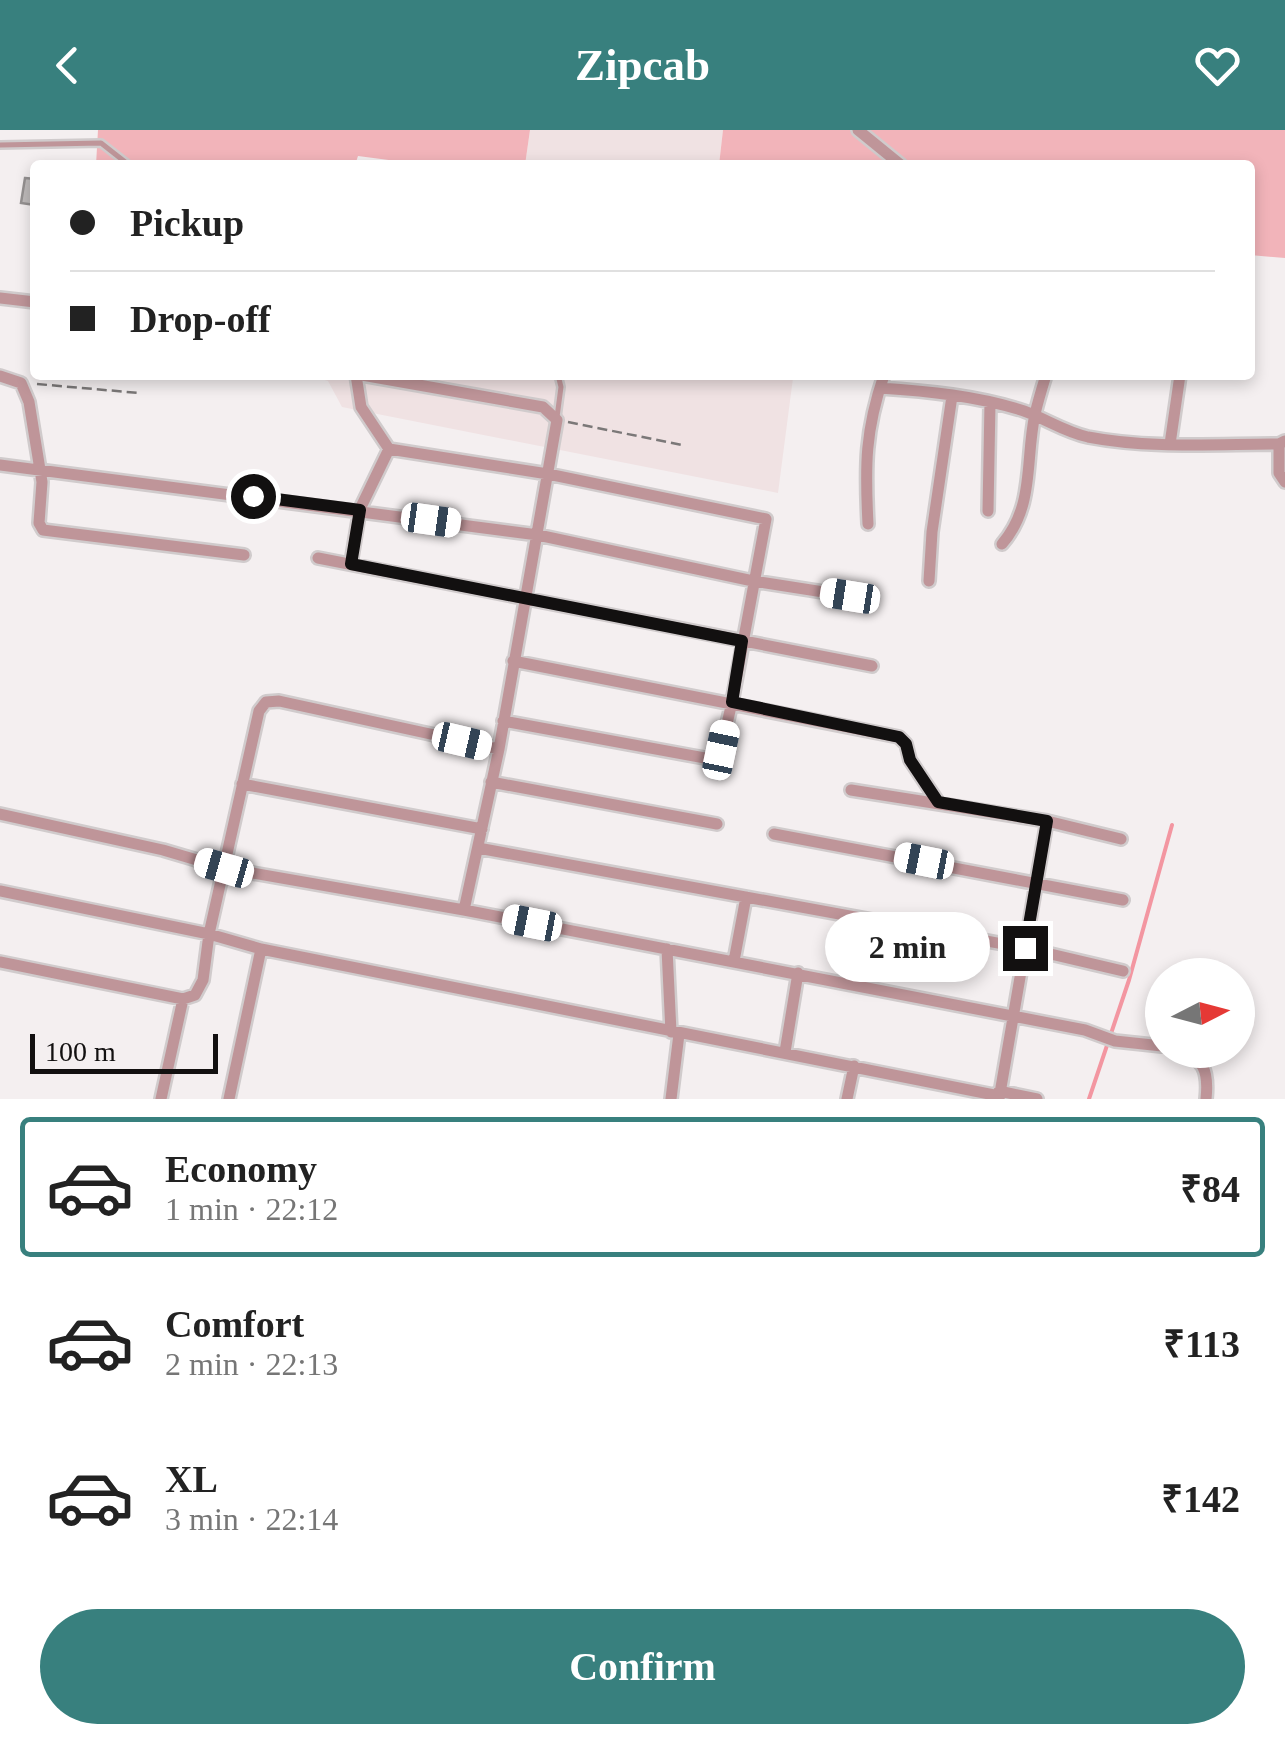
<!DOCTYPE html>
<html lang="en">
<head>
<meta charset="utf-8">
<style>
	body { margin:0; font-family:"Times New Roman",serif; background:#f6f6f6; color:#222; height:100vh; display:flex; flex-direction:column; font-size:38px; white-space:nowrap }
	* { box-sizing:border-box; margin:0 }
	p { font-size:32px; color:#767676 }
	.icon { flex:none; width:55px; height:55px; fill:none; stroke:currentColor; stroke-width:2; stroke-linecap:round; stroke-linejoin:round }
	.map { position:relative; height:969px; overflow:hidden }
	.panel { display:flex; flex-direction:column; background:#fff; flex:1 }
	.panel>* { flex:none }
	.guide { position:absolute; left:30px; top:30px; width:1225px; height:220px; border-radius:10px; box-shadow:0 5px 15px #0003; display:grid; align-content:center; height:220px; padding:0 40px; background:#fff }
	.needle { width:65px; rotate:84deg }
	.fabs { position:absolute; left:1145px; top:828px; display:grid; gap:20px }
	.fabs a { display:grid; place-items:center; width:110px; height:110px; border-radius:50%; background:#fff; box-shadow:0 5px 15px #0003; font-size:50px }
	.scale { position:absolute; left:30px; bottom:25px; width:188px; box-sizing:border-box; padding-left:10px; border:5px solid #121010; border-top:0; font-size:28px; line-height:35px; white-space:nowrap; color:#121010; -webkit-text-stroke:8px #f4eff0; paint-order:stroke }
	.end { position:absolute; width:45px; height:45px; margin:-22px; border:12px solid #121010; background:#fff; box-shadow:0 0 0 5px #fff }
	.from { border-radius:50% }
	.bubble { position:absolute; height:70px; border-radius:35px; background:#fff; box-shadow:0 5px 15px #0003; font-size:32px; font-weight:700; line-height:70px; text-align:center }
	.car { position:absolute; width:30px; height:60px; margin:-30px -15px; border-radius:12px; box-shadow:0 0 8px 2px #0007; background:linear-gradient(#fff 24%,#345 0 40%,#fff 0 76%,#345 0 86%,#fff 0) }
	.guide b { display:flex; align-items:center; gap:35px; height:95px; font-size:38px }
	.guide b+b { border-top:2px solid #e0e0e0 }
	.guide i { width:25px; height:25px; background:#222 }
	ul { padding:18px 0 0; list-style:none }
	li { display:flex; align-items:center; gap:30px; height:140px; margin:0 20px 15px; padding:0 20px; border:5px solid transparent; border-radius:10px }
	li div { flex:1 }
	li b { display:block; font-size:38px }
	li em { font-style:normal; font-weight:700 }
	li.on { border-color:#38807e }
	li>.icon { width:90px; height:90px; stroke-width:1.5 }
	.button { display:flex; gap:20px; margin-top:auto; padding:20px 40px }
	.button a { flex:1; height:115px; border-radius:60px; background:#38807e; color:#fff; font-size:40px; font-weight:700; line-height:115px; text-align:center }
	header { display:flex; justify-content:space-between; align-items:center; height:130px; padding:0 40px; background:#38807e; color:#fff; font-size:45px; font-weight:700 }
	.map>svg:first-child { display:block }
</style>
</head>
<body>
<header><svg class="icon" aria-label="back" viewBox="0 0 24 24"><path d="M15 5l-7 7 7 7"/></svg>Zipcab<svg class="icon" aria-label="heart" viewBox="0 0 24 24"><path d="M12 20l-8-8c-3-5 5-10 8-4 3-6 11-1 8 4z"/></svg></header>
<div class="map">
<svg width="1285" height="969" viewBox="0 0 1285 969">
	<rect width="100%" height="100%" fill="#f4eff0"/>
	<path fill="#f0e2e3" d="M 530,0 L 723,0 L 719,35 L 525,35 Z
		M 308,245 L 766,245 L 793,248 L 778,363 L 342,277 L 328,251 Z"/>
	<path fill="#f2b4ba" d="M 98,0 L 530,0 L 525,35 L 427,35 L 358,26 L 355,35 L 96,35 Z
		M 723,0 L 1285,0 L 1285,128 L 1250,125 L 1250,35 L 719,35 Z"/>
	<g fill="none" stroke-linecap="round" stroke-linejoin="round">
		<path stroke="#f396a1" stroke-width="4" d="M 1089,969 L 1129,850 L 1172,695"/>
	</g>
	<path fill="#bfbbbb" stroke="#959191" stroke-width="2.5" d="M 25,48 L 35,49 L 35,75 L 21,73 Z"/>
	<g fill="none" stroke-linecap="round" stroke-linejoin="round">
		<g stroke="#d0cbcc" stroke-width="10">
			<path id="lane" d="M 0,15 L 101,13 L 129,35
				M 557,287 L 561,257 L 558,245"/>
		</g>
		<g stroke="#d0cbcc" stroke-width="16">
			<path id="street" d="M 858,0 L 901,35
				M 0,168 L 35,172
				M 356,245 L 361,277 L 389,319 L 548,344 L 766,389 L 732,572 L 721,620 L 716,627 L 710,629 L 503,591
				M 0,246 L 21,253 L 29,272 L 42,352 L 39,393 L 43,400 L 244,425
				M 880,258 C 927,261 978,266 1024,281 C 1046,289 1065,302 1088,307 C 1150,319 1217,314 1279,314 L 1285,311
				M 1170,314 L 1180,245
				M 1279,314 L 1279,343 L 1285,352
				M 0,335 L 538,405 L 753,451 L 849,466
				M 988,381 L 990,273
				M 868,394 C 865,336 865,301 884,245
				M 1002,414 C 1035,376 1025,330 1035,284 C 1038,271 1042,258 1046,245
				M 318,428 L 872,536
				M 351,433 L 360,379 L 389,319
				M 929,451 L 932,402 L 952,266
				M 513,531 L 899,607 L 906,614 L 910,630 L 938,672
				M 491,652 L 717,694
				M 242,654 L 482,699
				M 851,660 L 1047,691 L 1121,709
				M 0,684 L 163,720 L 224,738 L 464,780 L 499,619 L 557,290 L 543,277 L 362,245
				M 774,704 L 1123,770
				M 478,718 L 1025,818 L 1123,841
				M 0,761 L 209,804 L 261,819 L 999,966
				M 464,780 L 1085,900 L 1115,911 L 1162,916
				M 667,819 L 671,902
				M 734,831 L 746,767
				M 0,832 L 183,869 L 195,865 L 203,850 L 209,804 L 259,581 L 266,572 L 279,571 L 499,619
				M 1176,920 C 1204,927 1209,941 1206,969
				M 785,922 L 798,843
				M 999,961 L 1037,969
				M 161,969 L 183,869
				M 229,969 L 261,819
				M 671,969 L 679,904
				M 847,969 L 854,936
				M 999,969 L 1047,691"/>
		</g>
		<path stroke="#7b7878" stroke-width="2.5" stroke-dasharray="10 5" stroke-linecap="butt" d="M 37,254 L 139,263
			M 568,292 L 682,315"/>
		<use href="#lane" stroke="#bf9599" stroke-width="5"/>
		<use href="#street" stroke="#bf9599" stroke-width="11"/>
	</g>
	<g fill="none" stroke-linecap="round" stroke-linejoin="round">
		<path stroke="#121010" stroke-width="12" d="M 253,366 L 360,380 L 351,434 L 742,511 L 732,572 L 899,607 L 906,614 L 910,630 L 938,672 L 1047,691 L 1025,818"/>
	</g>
</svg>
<div class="fabs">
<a><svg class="needle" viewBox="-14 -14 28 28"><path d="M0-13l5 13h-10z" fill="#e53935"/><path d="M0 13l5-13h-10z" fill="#767676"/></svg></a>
</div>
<div class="scale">100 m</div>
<i class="end from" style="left:253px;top:366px"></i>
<i class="end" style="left:1025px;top:818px"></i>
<div class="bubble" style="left:825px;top:782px;width:165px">2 min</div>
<i class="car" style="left:431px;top:390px;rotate:98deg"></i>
<i class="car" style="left:850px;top:466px;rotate:279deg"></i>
<i class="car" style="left:462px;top:611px;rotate:103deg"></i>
<i class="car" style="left:721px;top:620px;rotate:12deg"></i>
<i class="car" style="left:924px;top:731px;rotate:281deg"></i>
<i class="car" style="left:224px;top:738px;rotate:286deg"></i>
<i class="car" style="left:532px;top:793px;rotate:281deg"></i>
<div class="guide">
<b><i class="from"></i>Pickup</b>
<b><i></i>Drop-off</b>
</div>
</div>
<section class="panel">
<ul>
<li class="on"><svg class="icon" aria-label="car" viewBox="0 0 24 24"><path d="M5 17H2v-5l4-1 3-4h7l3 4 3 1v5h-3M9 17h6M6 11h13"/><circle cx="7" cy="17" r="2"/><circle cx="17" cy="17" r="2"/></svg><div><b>Economy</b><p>1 min · 22:12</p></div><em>₹84</em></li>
<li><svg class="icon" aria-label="car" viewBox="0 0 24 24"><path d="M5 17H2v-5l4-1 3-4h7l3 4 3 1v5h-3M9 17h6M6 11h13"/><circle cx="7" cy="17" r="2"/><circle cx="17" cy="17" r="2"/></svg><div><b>Comfort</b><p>2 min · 22:13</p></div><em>₹113</em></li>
<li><svg class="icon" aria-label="car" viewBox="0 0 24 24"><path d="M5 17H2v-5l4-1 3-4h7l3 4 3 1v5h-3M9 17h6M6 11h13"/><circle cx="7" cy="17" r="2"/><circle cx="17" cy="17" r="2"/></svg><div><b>XL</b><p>3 min · 22:14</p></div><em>₹142</em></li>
</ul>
<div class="button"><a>Confirm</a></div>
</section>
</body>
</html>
